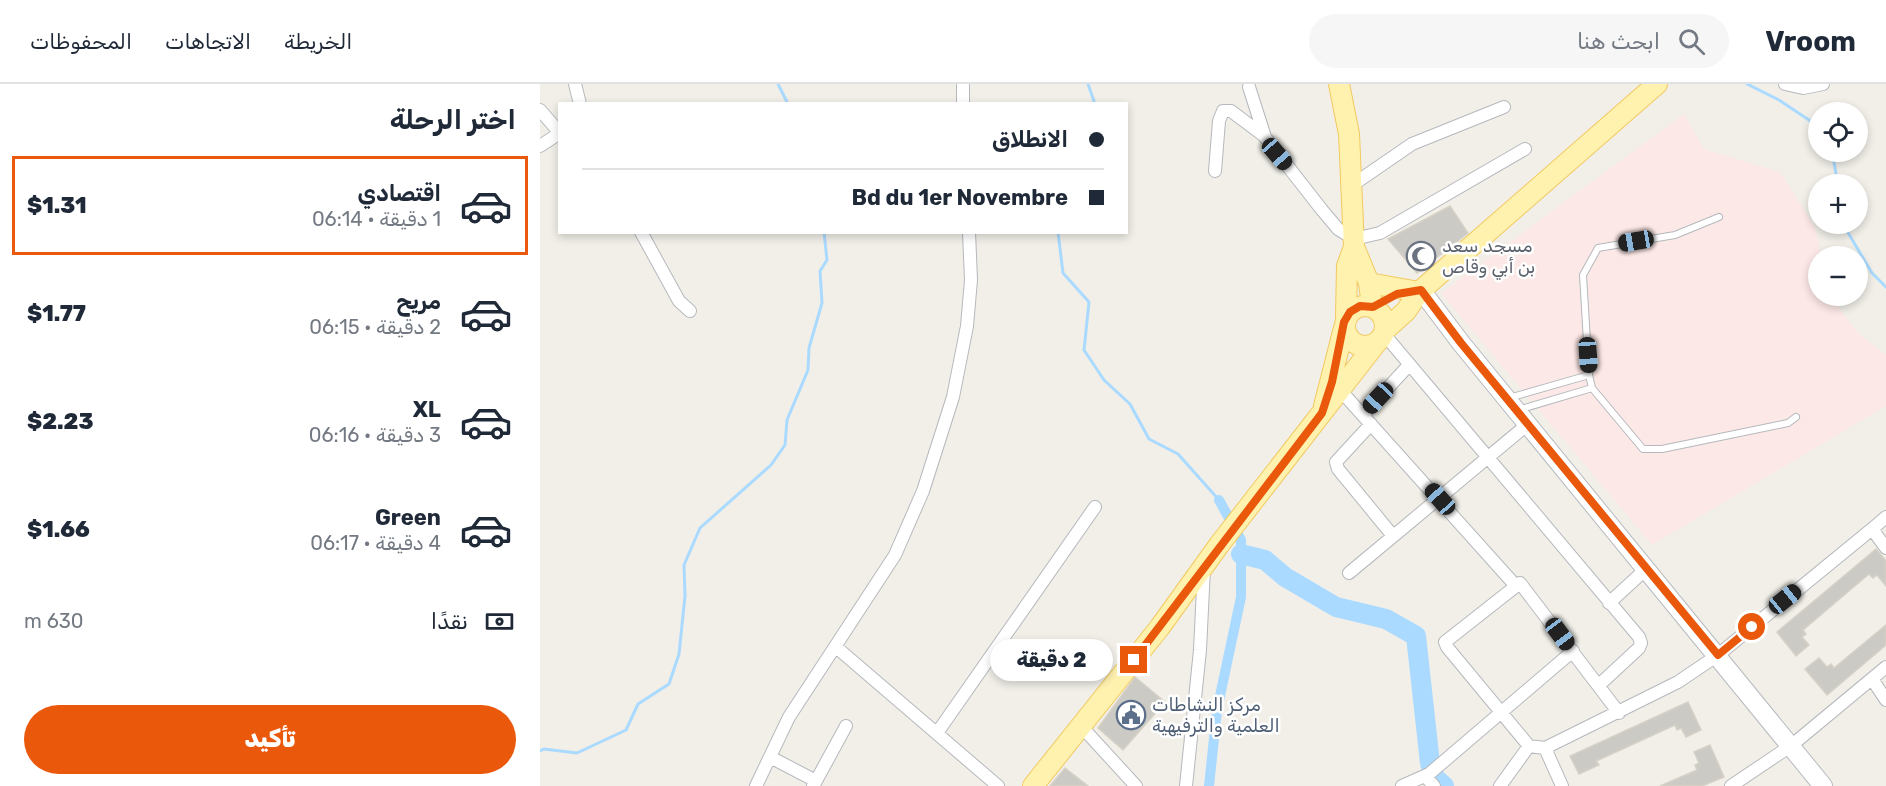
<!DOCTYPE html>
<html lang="ar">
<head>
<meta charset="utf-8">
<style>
	body { margin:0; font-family:Rubik,"Noto Sans Arabic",sans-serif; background:#f6f6f7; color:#1f2937; direction:rtl; height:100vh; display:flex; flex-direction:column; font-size:22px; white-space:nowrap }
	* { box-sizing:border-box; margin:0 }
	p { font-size:20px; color:#747a83 }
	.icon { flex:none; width:33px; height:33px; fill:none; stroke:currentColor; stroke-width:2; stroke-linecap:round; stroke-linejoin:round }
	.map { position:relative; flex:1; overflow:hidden; direction:ltr }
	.side { display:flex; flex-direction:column; background:#fff; width:540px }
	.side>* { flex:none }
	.top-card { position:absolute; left:18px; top:18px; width:570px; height:132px; border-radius:0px; box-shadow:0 3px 9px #0003; direction:rtl; display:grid; align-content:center; height:132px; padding:0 24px; background:#fff }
	.buttons { position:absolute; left:1268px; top:18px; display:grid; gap:12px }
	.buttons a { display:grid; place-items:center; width:60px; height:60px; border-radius:50%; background:#fff; box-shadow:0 3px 9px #0003; font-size:30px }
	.end { position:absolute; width:27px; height:27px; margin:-14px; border:8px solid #ea580c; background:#fff; box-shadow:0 0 0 3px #fff }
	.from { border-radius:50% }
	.bubble { position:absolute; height:42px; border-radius:21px; background:#fff; box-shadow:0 3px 9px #0003; font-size:20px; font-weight:800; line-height:42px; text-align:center; direction:rtl }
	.car { position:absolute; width:18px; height:36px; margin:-18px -9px; border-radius:8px; box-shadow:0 0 4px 2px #0007; background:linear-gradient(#222 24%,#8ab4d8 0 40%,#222 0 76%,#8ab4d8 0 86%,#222 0) }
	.top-card b { display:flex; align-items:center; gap:21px; height:57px; font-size:22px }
	.top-card b+b { border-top:2px solid #e0e1e3 }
	.top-card i { width:15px; height:15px; background:#1f2937 }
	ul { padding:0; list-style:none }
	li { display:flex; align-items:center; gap:18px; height:99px; margin:0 12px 9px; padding:0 12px; border:3px solid transparent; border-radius:0px }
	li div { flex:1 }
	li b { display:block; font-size:22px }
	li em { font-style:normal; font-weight:800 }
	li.current { border-color:#ea580c }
	li>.icon { width:54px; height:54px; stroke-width:1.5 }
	h2 { padding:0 24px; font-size:27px; line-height:72px }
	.pay { display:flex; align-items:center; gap:15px; height:66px; padding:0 24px; font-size:22px }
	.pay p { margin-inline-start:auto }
	.cta { display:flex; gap:12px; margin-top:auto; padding:12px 24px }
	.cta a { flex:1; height:69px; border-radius:36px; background:#ea580c; color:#fff; font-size:24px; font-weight:800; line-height:69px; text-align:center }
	header { display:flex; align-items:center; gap:36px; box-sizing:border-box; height:84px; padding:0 30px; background:#fff; border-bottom:2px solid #e0e1e3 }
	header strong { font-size:28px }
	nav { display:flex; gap:33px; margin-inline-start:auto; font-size:21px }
	.search { width:420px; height:54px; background:#f6f6f7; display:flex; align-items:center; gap:15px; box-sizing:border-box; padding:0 21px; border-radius:33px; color:#747a83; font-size:22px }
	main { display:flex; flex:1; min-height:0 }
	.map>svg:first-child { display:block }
</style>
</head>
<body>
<header>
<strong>Vroom</strong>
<div class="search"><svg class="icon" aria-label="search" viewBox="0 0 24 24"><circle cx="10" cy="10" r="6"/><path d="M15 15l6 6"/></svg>ابحث هنا</div>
<nav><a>الخريطة</a><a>الاتجاهات</a><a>المحفوظات</a></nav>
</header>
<main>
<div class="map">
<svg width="1346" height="702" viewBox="0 0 1346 702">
	<rect width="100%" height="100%" fill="#f1efe8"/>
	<path fill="#fce8e6" d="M 1144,30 L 1164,65 L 1240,88 L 1275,143 L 1281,172 L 1278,172 L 1278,212 L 1290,212 L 1317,248 L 1346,271 L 1346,322 L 1112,461 L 901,209 Z"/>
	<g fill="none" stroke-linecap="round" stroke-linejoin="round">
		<path stroke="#aadaff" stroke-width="3" d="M 238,0 L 248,20
			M 548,0 L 555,20
			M 1207,0 L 1239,16 L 1278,42
			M 1292,68 L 1298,100
			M 1306,140 L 1307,147 L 1332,189 L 1346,203
			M 518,148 L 523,189 L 549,218 L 544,266 L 564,296 L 590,320 L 609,355 L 638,370 L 679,416
			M 0,667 L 4,665 L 37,669 L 86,646 L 98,620 L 129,600 L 139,570 L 145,512 L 144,481 L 160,444 L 231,381 L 245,361 L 247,336 L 268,286 L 269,264 L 282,219 L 280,187 L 287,176 L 284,148"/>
		<path stroke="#aadaff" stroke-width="10" d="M 669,702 L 677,626 L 701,513 L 701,456 L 679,416"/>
		<path stroke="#aadaff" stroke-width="20" d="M 701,470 L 725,476 L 745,493 L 796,523 L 846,535 L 876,552 L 890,679 L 895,694 L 904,702"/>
	</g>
	<path fill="#cccac5" stroke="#d6d1c6" stroke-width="1.5" d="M 910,122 L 928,149 L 877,189 L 848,155 Z
		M 1336,465 L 1346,477 L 1346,502 L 1337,491 L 1333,494 L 1329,490 L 1263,546 L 1266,550 L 1262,553 L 1269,561 L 1256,572 L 1237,548 Z
		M 1346,541 L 1346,561 L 1287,611 L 1265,585 L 1279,574 L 1287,583 L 1291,580 L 1294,584 Z
		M 595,593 L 625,618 L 583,666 L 558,644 Z
		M 1148,618 L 1161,646 L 1146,653 L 1141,644 L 1137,646 L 1135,641 L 1056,677 L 1059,681 L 1039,690 L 1030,672 Z
		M 1170,661 L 1184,693 L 1162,702 L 1120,702 L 1157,686 L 1155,681 L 1159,679 L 1154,668 Z
		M 525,684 L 548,702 L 510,702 Z"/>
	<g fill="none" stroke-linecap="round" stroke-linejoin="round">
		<g stroke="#b5b8bc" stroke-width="8">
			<path id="lane" d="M 1179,133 L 1135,151 L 1058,164 L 1043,191 L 1049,291 L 1052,304 L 1103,365 L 1122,365 L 1248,339 L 1256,333
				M 969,314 L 1049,291
				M 978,326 L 1052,304"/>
		</g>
		<g stroke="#b5b8bc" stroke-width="14">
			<path id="street" d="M 35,0 L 40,20
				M 423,0 L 423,20
				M 1245,0 L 1263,4 L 1283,0
				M 709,3 L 725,53 L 782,126 L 798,145 L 814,155 L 840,149 L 985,65
				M 0,26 L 20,49
				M 0,62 L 20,49
				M 675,87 L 679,37 L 683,27 L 691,27 L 723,51
				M 811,102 L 872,60 L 964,23
				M 101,148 L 139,217 L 150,227
				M 844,250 L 1099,553 L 1101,559 L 1099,564 L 1059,601
				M 801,307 L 975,501
				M 823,331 L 869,281
				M 831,340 L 796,378 L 798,385 L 853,452
				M 1332,445 L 1346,433
				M 809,489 L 988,340
				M 1069,519 L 1106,485
				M 296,563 L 458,702
				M 1332,595 L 1346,616
				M 1079,629 L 980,499 L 905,558 L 907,563 L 989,662 L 1005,664 L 1138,598 L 1178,571 L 1332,445 L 1346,464
				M 541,642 L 596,702
				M 397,649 L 555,423
				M 1005,664 L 1022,702
				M 230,673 L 276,697 L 273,702
				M 886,693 L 894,702
				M 276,697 L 306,642
				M 216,702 L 249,633 L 355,471 L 383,407 L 413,313 L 427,242 L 431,196 L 429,148
				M 646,702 L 660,566 L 664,484
				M 862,702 L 889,690 L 1033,567
				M 960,702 L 989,662
				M 1191,702 L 1252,661 L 1346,583"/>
		</g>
		<g stroke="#b6babf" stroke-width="20">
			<path id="secondary" d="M 881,206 L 921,259 L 1283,702"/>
		</g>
		<g stroke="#f2c960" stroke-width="22">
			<path id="primary" d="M 799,0 L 809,50 L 814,163 L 829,199 L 832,222
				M 829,199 L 879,208
				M805 242a20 20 0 1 1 40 0a20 20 0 1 1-40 0Z
				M 806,232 L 807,182 L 814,163
				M 845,246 L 866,227 L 879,208 L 1117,0
				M 784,322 L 804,244
				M 493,702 L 620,543 L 679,461 L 837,258"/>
		</g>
		<use href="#lane" stroke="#fff" stroke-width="6"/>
		<use href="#street" stroke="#fff" stroke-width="12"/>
		<use href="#secondary" stroke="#fff" stroke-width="18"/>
		<use href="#primary" stroke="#fff2af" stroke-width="20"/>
	</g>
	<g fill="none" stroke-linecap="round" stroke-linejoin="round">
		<path stroke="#ea580c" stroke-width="8" d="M 594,576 L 782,329 L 792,298 L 804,238 L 810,228 L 820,222 L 833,223 L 857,210 L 881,206 L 921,259 L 1178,571 L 1212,543"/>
	</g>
	<defs>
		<g id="mosque-ring" transform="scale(1.5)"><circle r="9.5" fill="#fff" stroke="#6b7280" stroke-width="1.5"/><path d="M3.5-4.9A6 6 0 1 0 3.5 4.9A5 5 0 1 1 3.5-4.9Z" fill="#6b7280"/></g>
		<g id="civic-ring" transform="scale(1.5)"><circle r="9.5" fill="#fff" stroke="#5c6f8a" stroke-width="1.5"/><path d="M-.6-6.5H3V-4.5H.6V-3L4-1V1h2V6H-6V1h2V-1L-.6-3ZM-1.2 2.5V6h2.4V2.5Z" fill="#5c6f8a"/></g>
	</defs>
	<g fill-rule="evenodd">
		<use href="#mosque-ring" x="881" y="172"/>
		<use href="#civic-ring" x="591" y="631"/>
	</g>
	<g text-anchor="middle" stroke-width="5" stroke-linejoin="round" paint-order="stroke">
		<g font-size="18" fill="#5b616d" stroke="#fff" text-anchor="start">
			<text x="902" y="168">مسجد سعد<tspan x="902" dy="21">بن أبي وقاص</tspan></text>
		</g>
		<g font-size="18" fill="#4e5e75" stroke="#fff" text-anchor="start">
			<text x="612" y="627">مركز النشاطات<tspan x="612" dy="21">العلمية والترفيهية</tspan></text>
		</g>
	</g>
</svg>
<div class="buttons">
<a><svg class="icon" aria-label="locate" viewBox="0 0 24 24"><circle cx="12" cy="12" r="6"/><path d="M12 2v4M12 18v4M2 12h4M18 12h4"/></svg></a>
<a>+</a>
<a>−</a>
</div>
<i class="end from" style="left:1212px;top:543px"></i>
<i class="end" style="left:594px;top:576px"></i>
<div class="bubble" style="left:450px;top:555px;width:123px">2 دقيقة</div>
<i class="car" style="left:737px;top:70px;rotate:139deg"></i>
<i class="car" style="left:1096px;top:157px;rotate:260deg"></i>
<i class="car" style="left:1048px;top:271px;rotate:176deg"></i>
<i class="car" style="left:838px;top:314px;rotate:223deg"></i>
<i class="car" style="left:900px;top:415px;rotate:318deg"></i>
<i class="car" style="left:1245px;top:515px;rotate:51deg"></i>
<i class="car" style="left:1020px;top:550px;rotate:143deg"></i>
<div class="top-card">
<b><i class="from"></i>الانطلاق</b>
<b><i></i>Bd du 1er Novembre</b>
</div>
</div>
<section class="side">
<h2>اختر الرحلة</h2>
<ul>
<li class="current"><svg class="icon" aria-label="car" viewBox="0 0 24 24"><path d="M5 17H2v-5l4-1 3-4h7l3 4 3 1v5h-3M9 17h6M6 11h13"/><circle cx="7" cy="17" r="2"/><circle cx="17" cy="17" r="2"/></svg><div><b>اقتصادي</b><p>1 دقيقة · 06:14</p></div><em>$1.31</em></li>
<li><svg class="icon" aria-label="car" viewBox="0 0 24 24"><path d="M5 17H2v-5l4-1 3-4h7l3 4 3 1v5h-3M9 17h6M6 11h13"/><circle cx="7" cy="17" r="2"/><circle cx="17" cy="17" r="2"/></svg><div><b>مريح</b><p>2 دقيقة · 06:15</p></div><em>$1.77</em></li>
<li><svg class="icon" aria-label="car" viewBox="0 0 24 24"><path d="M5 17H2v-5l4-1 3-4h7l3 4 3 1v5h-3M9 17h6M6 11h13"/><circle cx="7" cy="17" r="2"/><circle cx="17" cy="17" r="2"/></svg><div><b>XL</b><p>3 دقيقة · 06:16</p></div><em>$2.23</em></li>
<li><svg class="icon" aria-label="car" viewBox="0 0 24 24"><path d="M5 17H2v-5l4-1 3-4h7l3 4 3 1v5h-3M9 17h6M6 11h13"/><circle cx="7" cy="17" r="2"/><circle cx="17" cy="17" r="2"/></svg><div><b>Green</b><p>4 دقيقة · 06:17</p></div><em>$1.66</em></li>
</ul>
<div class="pay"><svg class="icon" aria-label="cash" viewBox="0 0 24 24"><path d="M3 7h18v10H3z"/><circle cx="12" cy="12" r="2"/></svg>نقدًا<p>630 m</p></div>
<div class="cta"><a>تأكيد</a></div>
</section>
</main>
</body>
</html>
